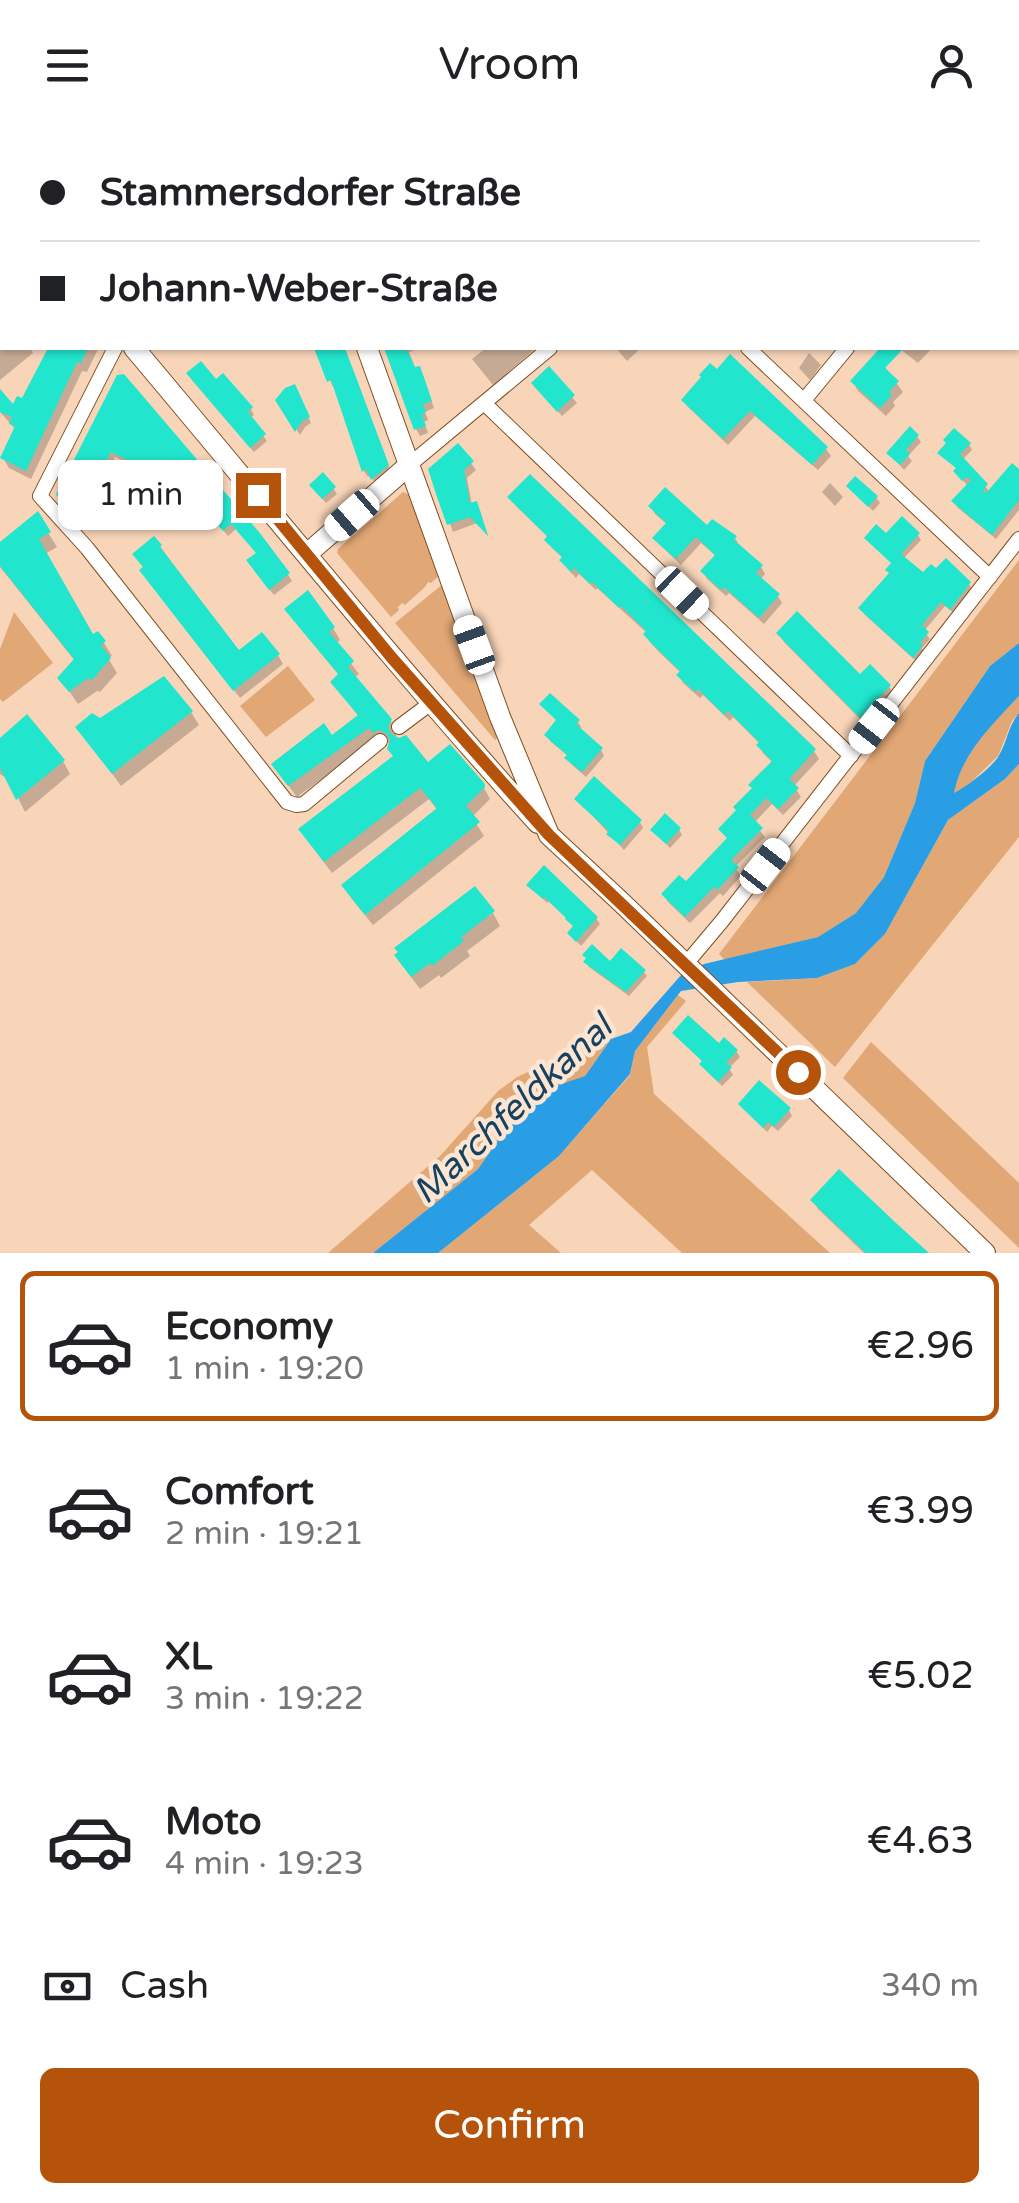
<!DOCTYPE html>
<html lang="en">
<head>
<meta charset="utf-8">
<style>
	body { margin:0; font-family:"Varela Round",sans-serif; background:#f6f6f6; color:#202124; height:100vh; display:flex; flex-direction:column; font-size:38px; white-space:nowrap }
	* { box-sizing:border-box; margin:0 }
	p { font-size:32px; color:#757577 }
	.icon { flex:none; width:55px; height:55px; fill:none; stroke:currentColor; stroke-width:2; stroke-linecap:round; stroke-linejoin:round }
	.map { position:relative; height:1123px; overflow:hidden }
	.panel { display:flex; flex-direction:column; background:#fff; flex:1 }
	.panel>* { flex:none }
	.guide { position:absolute; left:0px; top:0px; width:1020px; height:220px; box-shadow:0 2px 8px #0004; display:grid; align-content:center; height:220px; padding:0 40px; background:#fff }
	.end { position:absolute; width:45px; height:45px; margin:-22px; border:12px solid #b45309; background:#fff; box-shadow:0 0 0 5px #fff }
	.from { border-radius:50% }
	.bubble { position:absolute; height:70px; border-radius:15px; background:#fff; box-shadow:0 2px 8px #0004; font-size:32px; font-weight:600; line-height:70px; text-align:center }
	.car { position:absolute; width:30px; height:60px; margin:-30px -15px; border-radius:12px; box-shadow:0 0 8px 2px #0007; background:linear-gradient(#fff 24%,#345 0 40%,#fff 0 76%,#345 0 86%,#fff 0) }
	.guide b { display:flex; align-items:center; gap:35px; height:95px; font-size:38px }
	.guide b+b { border-top:2px solid #e0e0e0 }
	.guide i { width:25px; height:25px; background:#202124 }
	ul { padding:18px 0 0; list-style:none }
	li { display:flex; align-items:center; gap:30px; height:150px; margin:0 20px 15px; padding:0 20px; border:5px solid transparent; border-radius:15px }
	li div { flex:1 }
	li b { display:block; font-size:38px }
	li em { font-style:normal; font-weight:600 }
	li.current { border-color:#b45309 }
	li>.icon { width:90px; height:90px; stroke-width:1.5 }
	.pay { display:flex; align-items:center; gap:25px; height:110px; padding:0 40px; font-size:38px }
	.pay p { margin-inline-start:auto }
	.cta { display:flex; gap:20px; margin-top:auto; padding:20px 40px }
	.cta a { flex:1; height:115px; border-radius:15px; background:#b45309; color:#fff; font-size:40px; font-weight:600; line-height:115px; text-align:center }
	header { display:flex; justify-content:space-between; align-items:center; height:130px; padding:0 40px; background:#fff; font-size:45px; font-weight:600 }
	.map>svg:first-child { display:block }
</style>
</head>
<body>
<header><svg class="icon" aria-label="menu" viewBox="0 0 24 24"><path d="M4 6h16M4 12h16M4 18h16"/></svg>Vroom<svg class="icon" aria-label="person" viewBox="0 0 24 24"><circle cx="12" cy="8" r="4"/><path d="M4 21q1-7 8-7t8 7"/></svg></header>
<div class="map">
<svg width="1019" height="1123" viewBox="0 0 1019 1123">
	<rect width="100%" height="100%" fill="#f8d5b9"/>
	<path fill="#e1a775" d="M 403,362 L 410,365 L 440,445 L 431,453 L 428,452 L 425,457 L 405,475 L 402,473 L 398,477 L 399,480 L 391,487 L 337,423 L 338,419 Z
		M 1019,430 L 1019,513 L 990,536 L 925,631 L 915,673 L 884,747 L 856,783 L 818,807 L 725,830 L 719,824 Z
		M 443,454 L 494,598 L 497,608 L 495,610 L 395,493 Z
		M 14,482 L 53,533 L 3,572 L 0,569 L 0,519 Z
		M 288,536 L 315,570 L 266,607 L 240,576 Z
		M 1019,566 L 1019,583 L 1012,591 L 998,626 L 967,656 L 953,664 C 961,625 992,594 1019,566 Z
		M 1019,634 L 1019,707 L 835,937 L 747,852 L 817,848 L 855,834 L 885,804 L 948,690 L 1005,649 Z
		M 678,865 L 686,871 L 647,917 L 654,964 L 830,1123 L 682,1123 L 592,1040 L 529,1095 L 561,1123 L 438,1123 L 559,1026 L 630,945 L 635,921 Z
		M 611,909 L 585,946 L 541,962 L 517,984 L 478,1039 L 373,1123 L 328,1123 L 441,1025 L 498,961 L 517,947 L 594,912 Z
		M 871,912 L 1019,1053 L 1019,1118 L 843,948 Z"/>
	<path fill="#2a9ee5" d="M 1019,513 L 1019,566 C 993,594 961,624 954,663 C 966,657 990,639 998,627 C 1007,613 1008,596 1019,583 L 1019,634 L 1005,649 L 948,690 L 885,804 L 855,834 L 817,848 L 738,852 L 681,861 L 635,921 L 630,944 L 559,1026 L 438,1123 L 373,1123 L 478,1039 L 517,984 L 541,961 L 585,946 L 611,909 L 631,902 L 682,844 L 704,834 L 818,807 L 856,783 L 884,747 L 915,673 L 925,631 L 990,536 Z"/>
	<path fill="#0003" d="M 0,0 L 86,0 L 83,2 L 2,2 L 2,25 L 0,22 Z
		M 134,0 L 171,0 L 173,2 L 131,2 Z
		M 307,0 L 345,0 L 346,2 L 307,2 Z
		M 401,0 L 482,0 L 478,2 L 396,2 Z
		M 561,0 L 583,0 L 585,2 L 564,2 Z
		M 833,0 L 860,0 L 858,2 L 831,2 Z
		M 0,98 L 2,100 L 2,161 L 0,158 Z
		M 1019,122 L 1019,159 L 1018,161 L 1018,123 Z
		M 2,216 L 2,218 L 30,218 L 33,223 L 0,250 L 0,218 Z
		M 51,218 L 98,219 L 87,242 L 82,241 L 31,349 L 9,338 L 3,328 L 16,300 L 0,282 L 0,263 L 13,279 L 23,271 Z
		M 317,218 L 344,218 L 391,342 L 376,355 L 371,345 L 368,347 L 364,341 L 336,256 L 333,257 L 330,250 Z
		M 386,218 L 421,218 L 409,222 L 416,240 L 419,239 L 423,246 L 434,278 L 425,282 L 428,290 L 424,292 L 428,303 L 420,306 L 416,299 Z
		M 486,218 L 536,218 L 493,255 L 472,229 Z
		M 616,218 L 641,218 L 627,231 Z
		M 899,218 L 932,218 L 918,233 Z
		M 809,223 L 821,235 L 810,250 L 799,238 Z
		M 730,227 L 826,319 L 831,326 L 818,340 L 755,286 L 728,315 L 688,277 L 684,270 L 717,242 Z
		M 885,237 L 903,262 L 893,272 L 895,276 L 886,286 L 858,261 L 853,252 Z
		M 549,240 L 577,273 L 562,286 L 537,259 Z
		M 118,247 L 288,445 L 292,451 L 274,465 L 252,437 L 258,424 L 236,399 L 228,406 L 213,389 L 213,379 L 208,368 L 192,352 L 157,380 L 137,363 L 133,357 L 147,343 L 115,327 L 88,378 L 75,371 L 72,376 L 63,371 L 59,365 Z
		M 192,250 L 216,252 L 251,279 L 254,285 L 250,288 L 267,311 L 254,322 Z
		M 298,263 L 311,293 L 305,297 L 300,305 L 278,270 Z
		M 917,306 L 921,312 L 908,326 L 912,331 L 904,340 L 889,323 Z
		M 969,314 L 972,320 L 962,330 L 990,362 L 1019,343 L 1019,380 L 996,409 L 957,377 L 954,371 L 968,356 L 960,347 L 958,340 L 940,323 Z
		M 471,333 L 476,340 L 467,348 L 472,375 L 476,374 L 480,381 L 488,406 L 477,393 L 453,402 L 431,340 Z
		M 830,353 L 843,367 L 835,376 L 822,362 Z
		M 849,357 L 876,367 L 880,373 L 873,381 Z
		M 333,358 L 337,364 L 326,373 L 315,361 Z
		M 510,367 L 814,621 L 819,629 L 794,656 L 801,667 L 783,685 L 772,674 L 754,693 L 765,707 L 735,737 L 741,746 L 723,766 L 720,763 L 690,793 L 668,772 L 664,765 L 686,755 L 729,710 L 721,700 L 773,633 L 763,623 L 759,616 L 760,614 L 733,587 L 730,591 L 703,565 L 700,568 L 683,553 L 679,545 L 681,543 L 658,521 L 650,512 L 647,503 L 597,458 L 596,460 L 579,444 L 576,448 L 567,438 L 562,430 L 564,429 L 552,418 L 547,410 L 549,408 L 515,375 Z
		M 651,376 L 735,408 L 739,415 L 761,437 L 765,444 L 760,450 L 778,466 L 782,473 L 764,494 L 729,463 L 726,466 L 707,449 L 703,442 L 717,427 L 701,413 L 681,435 L 660,415 L 656,408 L 668,395 L 655,384 Z
		M 37,385 L 57,417 L 45,424 L 92,507 L 97,504 L 104,513 L 112,526 L 108,528 L 117,543 L 100,562 L 97,561 L 78,574 L 60,548 L 75,531 L 0,437 L 0,415 Z
		M 918,405 L 921,410 L 903,429 L 923,446 L 969,454 L 972,459 L 954,483 L 945,476 L 924,501 L 930,509 L 922,518 L 924,522 L 916,531 L 864,484 L 890,445 L 893,434 L 886,407 Z
		M 160,416 L 238,524 L 278,525 L 283,534 L 240,568 L 148,450 L 145,439 Z
		M 295,492 L 333,498 L 340,510 L 336,514 L 359,544 L 354,548 L 390,590 L 397,603 L 395,608 L 428,635 L 483,656 L 490,669 L 472,687 L 484,706 L 373,795 L 351,768 L 438,681 L 429,669 L 332,743 L 308,711 L 395,628 L 392,614 L 387,612 L 382,614 L 377,608 L 297,667 L 281,646 L 359,587 L 333,552 L 340,546 Z
		M 779,503 L 860,548 L 889,556 L 894,565 L 866,595 L 784,512 Z
		M 542,575 L 578,592 L 581,597 L 579,600 L 601,620 L 604,626 L 586,647 L 571,634 L 569,627 L 550,611 L 547,605 L 558,592 Z
		M 191,582 L 199,595 L 121,656 L 79,598 L 100,591 Z
		M 0,611 L 63,631 L 70,644 L 25,682 L 9,650 L 0,644 Z
		M 577,669 L 640,692 L 643,698 L 624,720 Z
		M 679,699 L 682,705 L 670,718 L 653,700 Z
		M 529,755 L 596,788 L 600,794 L 581,816 L 570,804 L 584,802 L 549,771 L 547,773 Z
		M 493,783 L 500,796 L 467,821 L 470,826 L 441,848 L 439,845 L 420,859 L 405,839 Z
		M 586,832 L 644,842 L 647,846 L 629,866 L 589,837 Z
		M 675,904 L 736,921 L 740,927 L 729,938 L 733,945 L 722,956 L 706,940 L 704,933 Z
		M 741,974 L 789,980 L 792,986 L 778,1001 L 772,996 L 767,1002 Z
		M 839,1042 L 925,1123 L 864,1123 L 818,1079 L 813,1070 Z"/>
	<path fill="#21e5cd" d="M 48,218 L 88,218 L 81,233 L 77,232 L 26,341 L 0,328 L 15,296 L 9,294 L 12,287 L 0,282 L 0,259 L 13,274 L 17,266 L 22,268 Z
		M 314,218 L 345,218 L 389,335 L 371,350 L 366,339 L 362,342 L 331,250 L 327,252 Z
		M 384,218 L 406,218 L 415,237 L 420,236 L 432,271 L 423,274 L 426,282 L 422,285 L 426,296 L 414,300 Z
		M 880,218 L 904,218 L 885,238 L 899,251 L 889,262 L 892,265 L 880,278 L 850,251 Z
		M 730,224 L 828,317 L 812,335 L 750,281 L 723,309 L 681,270 L 701,247 L 699,245 L 710,233 L 717,239 Z
		M 201,231 L 216,249 L 223,243 L 253,277 L 248,282 L 266,304 L 250,318 L 186,243 Z
		M 549,236 L 575,265 L 557,282 L 531,253 Z
		M 124,244 L 259,402 L 290,443 L 269,460 L 246,430 L 256,423 L 231,394 L 223,401 L 206,382 L 211,378 L 204,369 L 206,367 L 187,347 L 152,375 L 130,356 L 147,340 L 111,322 L 84,372 L 71,366 L 68,371 L 56,365 L 117,245 Z
		M 295,254 L 310,287 L 302,291 L 295,302 L 275,270 L 285,258 Z
		M 910,296 L 919,305 L 906,320 L 910,324 L 900,335 L 886,323 Z
		M 954,298 L 971,313 L 960,324 L 988,354 L 983,360 L 980,357 L 986,363 L 1012,333 L 1019,339 L 1019,370 L 992,405 L 951,371 L 971,350 L 967,347 L 962,351 L 953,341 L 956,338 L 937,323 L 946,313 L 943,310 Z
		M 458,313 L 474,331 L 464,340 L 470,373 L 477,371 L 488,406 L 470,387 L 447,395 L 437,367 L 428,339 Z
		M 323,342 L 336,357 L 322,369 L 309,355 Z
		M 530,344 L 816,619 L 789,649 L 799,658 L 778,679 L 766,668 L 750,685 L 763,698 L 731,730 L 739,737 L 717,760 L 714,757 L 685,787 L 661,764 L 679,745 L 686,751 L 727,708 L 718,699 L 736,680 L 733,677 L 752,658 L 748,655 L 772,631 L 756,615 L 759,612 L 728,581 L 724,585 L 698,559 L 695,562 L 676,545 L 680,541 L 651,513 L 643,504 L 646,501 L 625,480 L 620,476 L 619,478 L 592,452 L 590,454 L 574,438 L 571,442 L 559,430 L 562,427 L 544,410 L 547,406 L 507,367 Z
		M 855,346 L 878,366 L 868,377 L 846,356 Z
		M 665,357 L 707,395 L 712,389 L 737,406 L 734,410 L 763,435 L 756,443 L 780,464 L 759,488 L 724,457 L 721,460 L 700,441 L 715,425 L 696,407 L 676,429 L 652,408 L 666,393 L 648,376 Z
		M 38,381 L 51,402 L 39,409 L 93,504 L 98,501 L 106,511 L 101,515 L 111,528 L 92,550 L 88,548 L 69,562 L 57,548 L 74,529 L 0,436 L 0,412 Z
		M 902,386 L 920,403 L 901,424 L 923,442 L 931,434 L 936,438 L 946,428 L 971,452 L 950,480 L 941,472 L 922,495 L 929,502 L 920,513 L 923,515 L 913,528 L 858,478 L 889,443 L 885,440 L 891,433 L 864,408 L 876,394 L 886,403 Z
		M 154,406 L 162,415 L 160,417 L 239,520 L 262,502 L 280,524 L 233,561 L 139,440 L 143,437 L 132,424 Z
		M 308,460 L 335,497 L 329,502 L 354,531 L 348,537 L 392,589 L 388,597 L 391,604 L 399,608 L 406,605 L 428,632 L 450,614 L 485,654 L 485,657 L 466,676 L 480,692 L 365,785 L 341,755 L 437,678 L 420,658 L 324,732 L 298,699 L 393,626 L 387,619 L 390,610 L 387,604 L 379,600 L 373,603 L 369,598 L 288,656 L 271,634 L 324,593 L 332,605 L 358,585 L 330,552 L 338,544 L 284,479 Z
		M 797,481 L 860,544 L 870,534 L 891,555 L 860,588 L 776,503 Z
		M 164,546 L 193,581 L 112,644 L 75,597 L 92,583 L 100,588 Z
		M 550,563 L 580,590 L 576,594 L 603,618 L 582,642 L 564,628 L 567,625 L 544,605 L 556,590 L 539,574 Z
		M 27,584 L 65,630 L 16,670 L 0,638 L 0,608 Z
		M 594,646 L 642,690 L 620,715 L 606,704 L 609,701 L 574,669 Z
		M 665,683 L 681,698 L 666,714 L 650,700 Z
		M 544,735 L 598,787 L 576,812 L 567,803 L 573,796 L 565,789 L 566,788 L 544,767 L 543,769 L 526,755 Z
		M 475,756 L 495,781 L 461,807 L 464,811 L 432,836 L 430,833 L 411,847 L 394,825 L 398,822 L 394,818 Z
		M 592,814 L 610,831 L 621,818 L 646,840 L 626,862 L 583,832 L 586,828 L 582,825 Z
		M 688,885 L 719,913 L 724,907 L 738,920 L 726,933 L 732,937 L 718,952 L 699,934 L 702,931 L 672,903 Z
		M 759,950 L 791,978 L 774,997 L 768,992 L 763,998 L 738,974 Z
		M 839,1039 L 896,1093 L 929,1123 L 866,1123 L 810,1070 Z"/>
	<g fill="none" stroke-linecap="round" stroke-linejoin="round">
		<g stroke="#7f4e1e" stroke-width="16">
			<path id="street" d="M 515,0 L 518,2
				M 728,0 L 731,2
				M 480,2 L 484,0
				M 1018,30 L 1019,31
				M 115,218 L 40,366 L 87,418 L 287,672 L 296,675 L 304,674 L 380,611
				M 748,218 L 990,447
				M 805,269 L 847,218
				M 484,273 L 851,626
				M 408,336 L 550,218
				M 399,597 L 431,573
				M 685,835 L 722,791 L 1019,409"/>
		</g>
		<g stroke="#7f4e1e" stroke-width="22">
			<path id="secondary" d="M 290,0 L 291,2
				M 0,56 L 2,59
				M 134,218 C 268,377 398,539 538,693
				M 367,218 L 500,587 L 549,705 L 620,771 L 985,1123
				M 307,424 L 408,336"/>
		</g>
		<use href="#street" stroke="#fff" stroke-width="14"/>
		<use href="#secondary" stroke="#fff" stroke-width="20"/>
	</g>
	<g fill="none" stroke-linecap="round" stroke-linejoin="round">
		<path stroke="#b45309" stroke-width="12" d="M 258,365 L 392,528 L 549,705 L 798,942"/>
	</g>
	<g text-anchor="middle" stroke-width="9" stroke-linejoin="round" paint-order="stroke">
		<g font-size="35" font-style="italic" fill="#164260" stroke="#fce5d2">
			<text transform="translate(512 979) rotate(-43)" y="12">Marchfeldkanal</text>
		</g>
	</g>
</svg>
<i class="end from" style="left:798px;top:942px"></i>
<i class="end" style="left:258px;top:365px"></i>
<div class="bubble" style="left:58px;top:330px;width:165px">1 min</div>
<i class="car" style="left:352px;top:385px;rotate:229deg"></i>
<i class="car" style="left:682px;top:463px;rotate:134deg"></i>
<i class="car" style="left:474px;top:515px;rotate:340deg"></i>
<i class="car" style="left:874px;top:596px;rotate:218deg"></i>
<i class="car" style="left:765px;top:736px;rotate:38deg"></i>
<div class="guide">
<b><i class="from"></i>Stammersdorfer Straße</b>
<b><i></i>Johann-Weber-Straße</b>
</div>
</div>
<section class="panel">
<ul>
<li class="current"><svg class="icon" aria-label="car" viewBox="0 0 24 24"><path d="M5 17H2v-5l4-1 3-4h7l3 4 3 1v5h-3M9 17h6M6 11h13"/><circle cx="7" cy="17" r="2"/><circle cx="17" cy="17" r="2"/></svg><div><b>Economy</b><p>1 min · 19:20</p></div><em>€2.96</em></li>
<li><svg class="icon" aria-label="car" viewBox="0 0 24 24"><path d="M5 17H2v-5l4-1 3-4h7l3 4 3 1v5h-3M9 17h6M6 11h13"/><circle cx="7" cy="17" r="2"/><circle cx="17" cy="17" r="2"/></svg><div><b>Comfort</b><p>2 min · 19:21</p></div><em>€3.99</em></li>
<li><svg class="icon" aria-label="car" viewBox="0 0 24 24"><path d="M5 17H2v-5l4-1 3-4h7l3 4 3 1v5h-3M9 17h6M6 11h13"/><circle cx="7" cy="17" r="2"/><circle cx="17" cy="17" r="2"/></svg><div><b>XL</b><p>3 min · 19:22</p></div><em>€5.02</em></li>
<li><svg class="icon" aria-label="car" viewBox="0 0 24 24"><path d="M5 17H2v-5l4-1 3-4h7l3 4 3 1v5h-3M9 17h6M6 11h13"/><circle cx="7" cy="17" r="2"/><circle cx="17" cy="17" r="2"/></svg><div><b>Moto</b><p>4 min · 19:23</p></div><em>€4.63</em></li>
</ul>
<div class="pay"><svg class="icon" aria-label="cash" viewBox="0 0 24 24"><path d="M3 7h18v10H3z"/><circle cx="12" cy="12" r="2"/></svg>Cash<p>340 m</p></div>
<div class="cta"><a>Confirm</a></div>
</section>
</body>
</html>
